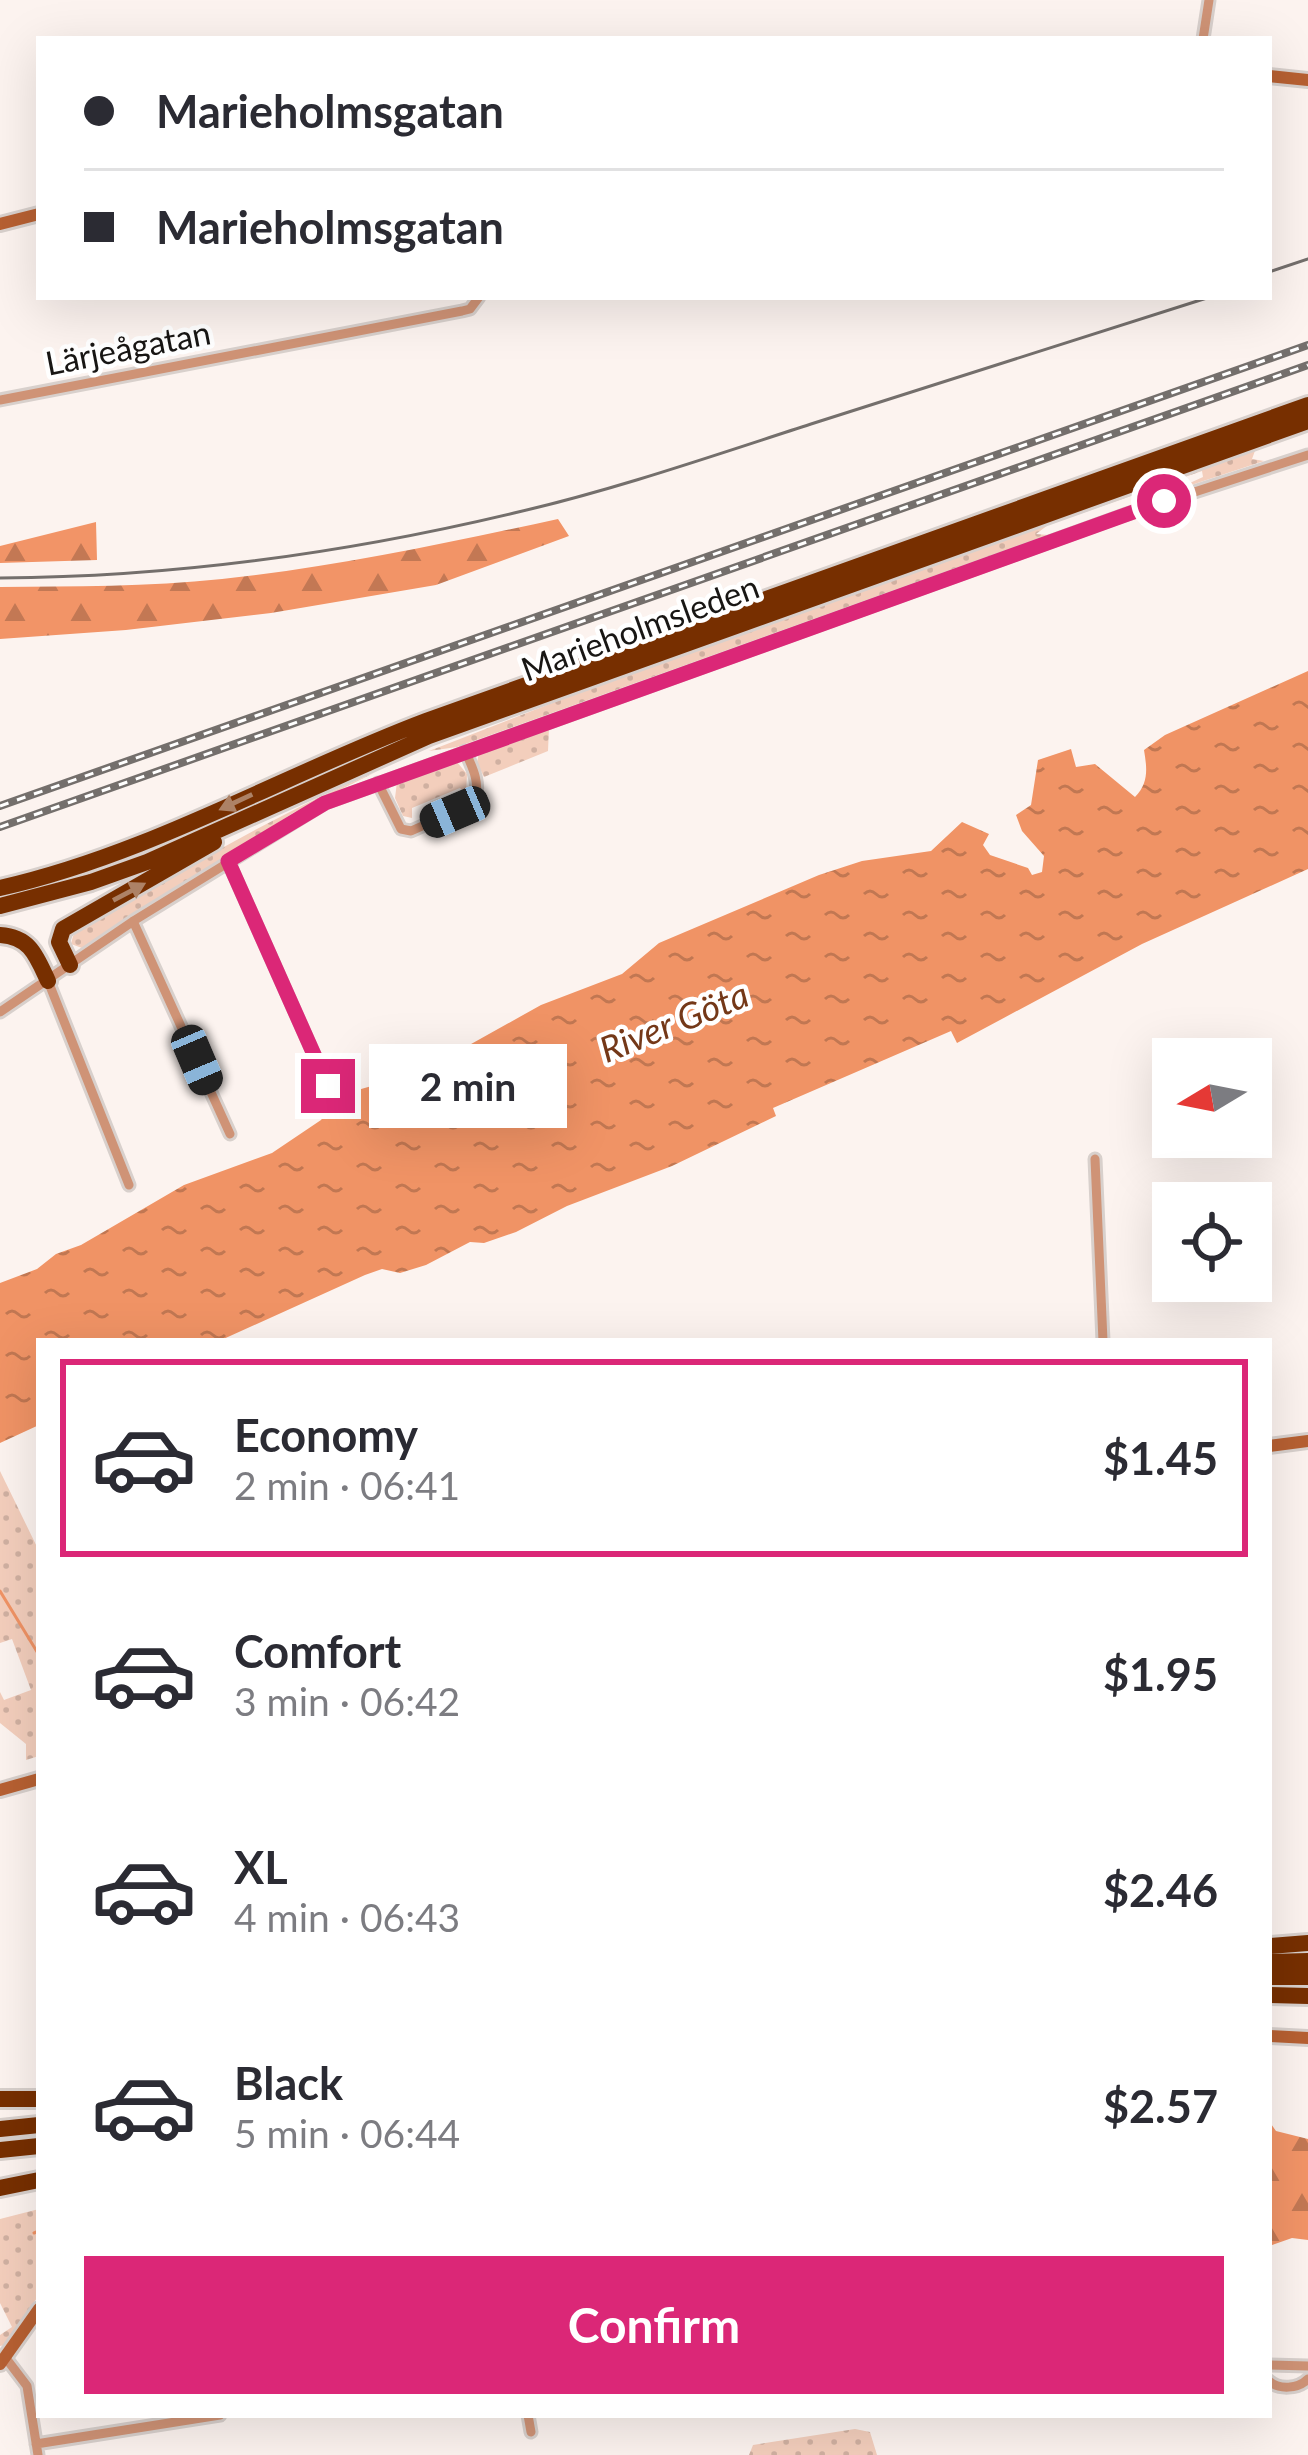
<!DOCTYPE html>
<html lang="en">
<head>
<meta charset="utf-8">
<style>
	body { margin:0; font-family:Lato,sans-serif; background:#f2f2f3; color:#2b2b33; height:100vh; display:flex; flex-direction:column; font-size:45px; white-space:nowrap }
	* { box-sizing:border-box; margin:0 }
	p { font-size:39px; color:#7c7c81 }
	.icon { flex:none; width:66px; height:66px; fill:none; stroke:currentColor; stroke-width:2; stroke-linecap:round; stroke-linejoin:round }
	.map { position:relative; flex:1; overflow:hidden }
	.side { position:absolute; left:36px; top:1338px; width:1236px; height:1080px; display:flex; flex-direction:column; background:#fff; border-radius:0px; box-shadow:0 12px 48px #0002 }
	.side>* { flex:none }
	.guide { position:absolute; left:36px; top:36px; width:1236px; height:264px; border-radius:0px; box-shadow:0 12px 48px #0002; display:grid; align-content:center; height:264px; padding:0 48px; background:#fff }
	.needle { width:78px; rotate:260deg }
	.controls { position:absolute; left:1152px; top:1038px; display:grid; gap:24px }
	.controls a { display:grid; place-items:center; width:120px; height:120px; border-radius:0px; background:#fff; box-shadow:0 12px 48px #0002; font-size:60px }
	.end { position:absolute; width:54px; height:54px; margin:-27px; border:15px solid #db2777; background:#fff; box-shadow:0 0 0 6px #fff }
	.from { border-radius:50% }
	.bubble { position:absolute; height:84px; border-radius:0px; background:#fff; box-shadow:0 12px 48px #0002; font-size:39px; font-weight:700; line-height:84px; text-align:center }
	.car { position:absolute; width:36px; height:72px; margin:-36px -18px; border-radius:15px; box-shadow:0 0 9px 3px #0007; background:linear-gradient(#222 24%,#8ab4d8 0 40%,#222 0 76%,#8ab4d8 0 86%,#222 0) }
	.guide b { display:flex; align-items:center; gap:42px; height:114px; font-size:45px }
	.guide b+b { border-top:3px solid #e1e1e2 }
	.guide i { width:30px; height:30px; background:#2b2b33 }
	ul { padding:21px 0 0; list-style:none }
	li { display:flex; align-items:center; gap:36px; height:198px; margin:0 24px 18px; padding:0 24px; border:6px solid transparent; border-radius:0px }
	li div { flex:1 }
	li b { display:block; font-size:45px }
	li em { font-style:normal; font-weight:700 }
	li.active { border-color:#db2777 }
	li>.icon { width:108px; height:108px; stroke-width:1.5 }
	.cta { display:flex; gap:24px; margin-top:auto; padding:24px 48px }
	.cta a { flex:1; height:138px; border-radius:0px; background:#db2777; color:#fff; font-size:48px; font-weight:700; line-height:138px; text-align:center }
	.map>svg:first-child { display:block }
</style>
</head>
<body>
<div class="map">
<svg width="1308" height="2455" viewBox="0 0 1308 2455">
	<defs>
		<pattern id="grass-dots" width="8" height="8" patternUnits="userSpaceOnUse" patternTransform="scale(3)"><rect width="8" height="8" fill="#f3cebc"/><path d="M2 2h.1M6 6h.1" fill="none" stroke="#d0b0a1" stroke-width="1.8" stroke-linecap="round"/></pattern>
		<pattern id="forest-firs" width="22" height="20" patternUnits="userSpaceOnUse" patternTransform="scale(3)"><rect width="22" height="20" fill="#f29467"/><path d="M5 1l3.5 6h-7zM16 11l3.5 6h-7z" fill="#c37854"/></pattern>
		<pattern id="water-ripples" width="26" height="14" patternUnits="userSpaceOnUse" patternTransform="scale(3)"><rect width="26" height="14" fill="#f09365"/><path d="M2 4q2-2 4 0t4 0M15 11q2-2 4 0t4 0" fill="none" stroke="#c17752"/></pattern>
	</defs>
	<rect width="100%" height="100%" fill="#fcf3ef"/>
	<path fill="url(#grass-dots)" d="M 1256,448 L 1252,459 L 1264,461 L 1170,492 L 1203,477 L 1202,471 L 1048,525 L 1036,534 L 1048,535 L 457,747 L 429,751 L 634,671 Z
		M 549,728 L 548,751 L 484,777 L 477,763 L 479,752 Z
		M 457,762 L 467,774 L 466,794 L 460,788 L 412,808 L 412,818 L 403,816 L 395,798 L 397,782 Z
		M 376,772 L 293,813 L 89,945 L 82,948 L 71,944 L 73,936 L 82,929 C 178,873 273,815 376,772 Z
		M 0,1471 L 39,1551 L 39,1756 L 26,1760 L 26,1744 L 0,1723 L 0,1692 L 4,1700 L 31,1690 L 12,1639 L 0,1643 Z
		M 39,2209 L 39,2295 L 5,2345 L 0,2346 L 0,2335 L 12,2327 L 0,2303 L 0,2219 Z
		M 855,2429 L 870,2432 L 877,2455 L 749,2455 L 753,2445 Z"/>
	<path fill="url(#forest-firs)" d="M 558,519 L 569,536 L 436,585 L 271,613 L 126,630 L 0,639 L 0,587 C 74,586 148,587 222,579 C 335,567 447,543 558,519 Z
		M 96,522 L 97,560 L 0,563 L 0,546 Z
		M 1269,2121 L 1276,2131 L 1308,2139 L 1308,2240 L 1292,2238 L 1269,2246 Z"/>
	<path fill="url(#water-ripples)" d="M 1308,671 L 1308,869 L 1142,944 L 957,1043 L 951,1031 L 773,1108 L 776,1116 L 672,1166 L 567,1206 L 516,1232 L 484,1243 L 470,1242 L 426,1265 L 400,1273 L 382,1269 L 365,1275 L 219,1341 L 39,1341 L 39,1425 L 0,1443 L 0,1283 L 37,1269 L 56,1254 L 81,1245 L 184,1185 L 272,1153 L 321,1120 L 340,1095 L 421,1072 L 541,1005 L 622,974 L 659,943 L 819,875 L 862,861 L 931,851 L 962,822 L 989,834 L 983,845 L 990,855 L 1028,868 L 1032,875 L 1042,872 L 1044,856 L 1022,831 L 1016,815 L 1031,805 L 1038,760 L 1071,749 L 1076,767 L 1095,764 L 1135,797 C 1149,783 1147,768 1144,750 L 1165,735 Z"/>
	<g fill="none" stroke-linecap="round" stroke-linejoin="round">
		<path stroke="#f09365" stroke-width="3" d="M 0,1591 L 39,1655
			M 34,2233 L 39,2231"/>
		<g stroke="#d8d0cc" stroke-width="15">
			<path id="street" d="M 1203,39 L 1209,0
				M 0,400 L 462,311 L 470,309 L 479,297
				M 378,783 L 401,829 L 411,831 L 474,803 C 481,784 473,768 465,751
				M 228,861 L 328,1086
				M 133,921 L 230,1134
				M 48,981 L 129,1185
				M 0,1012 L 135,920 L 325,803 L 1124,515 L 1308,455
				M 1095,1159 L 1103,1341
				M 5,2357 L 27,2386 L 38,2455
				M 1269,2365 L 1308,2366
				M 1269,2381 C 1279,2390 1298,2389 1308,2379
				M 528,2415 L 531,2432
				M 36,2444 L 220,2415"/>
		</g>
		<g stroke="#d8d0cc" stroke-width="18">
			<path id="secondary" d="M 1269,76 L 1308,80
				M 0,224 L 39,214
				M 1269,1446 L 1308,1441
				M 0,1790 L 39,1779
				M 1269,2036 L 1308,2038
				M 0,2364 L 39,2309"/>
		</g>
		<g stroke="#d8d0cc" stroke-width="22">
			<path id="highway" d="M 0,888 C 150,854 283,775 426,721 L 1308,405
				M 0,906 L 91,882 L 147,862 L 429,736 L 1308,421
				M 0,935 C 30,937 36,955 48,981
				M 70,965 L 59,942 L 63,929 L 214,842
				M 1269,1946 L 1308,1943
				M 1269,1962 L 1308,1961
				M 1269,1977 L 1308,1977
				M 1269,1995 L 1308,1996
				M 0,2099 L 39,2099
				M 0,2129 L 39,2125
				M 0,2150 L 39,2146
				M 0,2188 L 39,2180"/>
		</g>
		<use href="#street" stroke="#cf9376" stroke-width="9"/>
		<use href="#secondary" stroke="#b76032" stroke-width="12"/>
		<use href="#highway" stroke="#772f00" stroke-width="16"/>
		<path stroke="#746f6c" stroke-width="3" d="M 1269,272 L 1308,259
			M 0,578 C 173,577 346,553 514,513 C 614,490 712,456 811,424 C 944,382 1077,340 1210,297"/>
		<g stroke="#746f6c" stroke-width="8">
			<path id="rail" d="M 0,806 L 1308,345
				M 0,827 L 1308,365"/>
		</g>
		<use href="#rail" stroke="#fff" stroke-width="3" stroke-dasharray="9" stroke-linecap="butt"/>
	</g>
	<defs><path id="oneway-solid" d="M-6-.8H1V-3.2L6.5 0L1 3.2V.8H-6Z" transform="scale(3)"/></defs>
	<g fill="#ad8266">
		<use href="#oneway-solid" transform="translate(236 802) rotate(155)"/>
		<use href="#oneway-solid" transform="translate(129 892) rotate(-28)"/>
	</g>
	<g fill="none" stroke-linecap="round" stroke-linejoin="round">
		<path stroke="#db2777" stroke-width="15" d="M 328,1086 L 228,861 L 325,803 L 1164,501"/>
	</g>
	<g text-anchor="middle" stroke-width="9" stroke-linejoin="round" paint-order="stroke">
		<g font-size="33" fill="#181614" stroke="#fff">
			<text transform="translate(128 348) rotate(-11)" y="12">Lärjeågatan</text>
			<text transform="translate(640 628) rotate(-20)" y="12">Marieholmsleden</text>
		</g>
		<g font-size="36" font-style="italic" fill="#743818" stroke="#fff">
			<text transform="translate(674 1022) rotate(-22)" y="13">River Göta</text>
		</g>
	</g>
</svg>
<div class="controls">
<a><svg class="needle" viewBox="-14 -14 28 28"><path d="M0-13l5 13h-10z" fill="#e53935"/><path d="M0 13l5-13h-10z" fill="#7c7c81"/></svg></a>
<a><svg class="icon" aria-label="locate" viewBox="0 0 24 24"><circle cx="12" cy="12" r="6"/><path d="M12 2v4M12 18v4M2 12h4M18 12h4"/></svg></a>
</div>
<i class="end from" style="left:1164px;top:501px"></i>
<i class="end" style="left:328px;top:1086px"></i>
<div class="bubble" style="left:369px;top:1044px;width:198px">2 min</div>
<i class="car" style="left:455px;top:812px;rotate:247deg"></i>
<i class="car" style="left:197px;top:1060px;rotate:157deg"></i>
<div class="guide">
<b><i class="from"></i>Marieholmsgatan</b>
<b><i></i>Marieholmsgatan</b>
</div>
<section class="side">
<ul>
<li class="active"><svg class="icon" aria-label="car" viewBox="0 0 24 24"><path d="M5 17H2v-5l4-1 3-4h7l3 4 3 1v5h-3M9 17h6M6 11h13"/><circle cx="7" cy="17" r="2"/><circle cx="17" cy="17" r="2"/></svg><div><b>Economy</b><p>2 min · 06:41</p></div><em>$1.45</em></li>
<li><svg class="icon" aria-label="car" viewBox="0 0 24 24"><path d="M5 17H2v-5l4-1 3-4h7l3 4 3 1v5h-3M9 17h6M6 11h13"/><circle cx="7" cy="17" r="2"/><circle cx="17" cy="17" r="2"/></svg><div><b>Comfort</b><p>3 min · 06:42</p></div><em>$1.95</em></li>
<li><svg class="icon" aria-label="car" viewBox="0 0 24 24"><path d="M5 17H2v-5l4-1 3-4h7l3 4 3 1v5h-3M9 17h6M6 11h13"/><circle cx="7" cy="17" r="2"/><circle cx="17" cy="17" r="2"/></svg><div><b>XL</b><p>4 min · 06:43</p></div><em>$2.46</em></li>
<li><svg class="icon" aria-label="car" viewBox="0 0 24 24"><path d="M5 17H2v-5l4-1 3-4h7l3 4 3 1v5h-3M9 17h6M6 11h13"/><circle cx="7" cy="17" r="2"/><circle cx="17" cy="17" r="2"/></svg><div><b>Black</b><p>5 min · 06:44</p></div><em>$2.57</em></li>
</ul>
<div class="cta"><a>Confirm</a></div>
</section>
</div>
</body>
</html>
